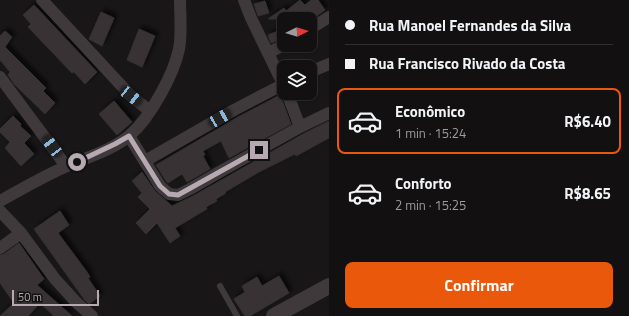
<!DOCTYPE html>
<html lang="pt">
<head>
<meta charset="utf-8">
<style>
	body { margin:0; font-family:"Titillium Web",sans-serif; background:#1b1919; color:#f1f3f6; height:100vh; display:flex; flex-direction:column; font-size:15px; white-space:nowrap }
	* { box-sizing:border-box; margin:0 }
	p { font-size:13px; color:#9c9d9f }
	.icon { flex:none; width:22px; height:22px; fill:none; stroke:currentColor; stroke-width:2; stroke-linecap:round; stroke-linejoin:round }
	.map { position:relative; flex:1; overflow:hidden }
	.details { display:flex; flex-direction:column; background:#121010; width:300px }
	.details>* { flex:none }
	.top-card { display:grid; align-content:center; height:88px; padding:0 16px; background:#121010 }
	.needle { width:26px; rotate:85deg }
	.fabs { position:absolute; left:277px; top:12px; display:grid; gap:8px }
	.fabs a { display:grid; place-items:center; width:40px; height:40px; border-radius:8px; background:#121010; box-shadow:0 1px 3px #0004,0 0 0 1px #313030; font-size:20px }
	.scale { position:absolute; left:12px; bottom:10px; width:87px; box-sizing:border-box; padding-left:4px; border:2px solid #b7a9b1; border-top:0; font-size:11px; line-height:14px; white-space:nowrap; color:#b7a9b1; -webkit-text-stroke:3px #131111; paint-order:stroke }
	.end { position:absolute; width:18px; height:18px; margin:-9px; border:5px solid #b7a9b1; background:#111; box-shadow:0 0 0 2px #111 }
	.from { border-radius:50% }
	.car { position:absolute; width:12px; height:24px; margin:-12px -6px; border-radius:5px; box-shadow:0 0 3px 1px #0007; background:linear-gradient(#222 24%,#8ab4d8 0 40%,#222 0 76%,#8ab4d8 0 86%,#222 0) }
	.top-card b { display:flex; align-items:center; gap:14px; height:38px; font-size:15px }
	.top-card b+b { border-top:1px solid #313030 }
	.top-card i { width:10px; height:10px; background:#f1f3f6 }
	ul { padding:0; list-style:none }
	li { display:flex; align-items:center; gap:12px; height:66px; margin:0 8px 6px; padding:0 8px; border:2px solid transparent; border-radius:8px }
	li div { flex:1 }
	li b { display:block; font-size:15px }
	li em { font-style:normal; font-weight:700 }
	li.current { border-color:#ea580c }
	li>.icon { width:36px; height:36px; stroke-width:1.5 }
	.action { display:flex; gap:8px; margin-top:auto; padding:8px 16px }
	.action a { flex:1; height:46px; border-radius:8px; background:#ea580c; color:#fff; font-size:16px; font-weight:700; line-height:46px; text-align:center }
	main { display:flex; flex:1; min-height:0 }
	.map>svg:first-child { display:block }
</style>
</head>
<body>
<main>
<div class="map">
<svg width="329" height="316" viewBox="0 0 329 316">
	<defs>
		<filter id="shadow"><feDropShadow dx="3.5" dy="-3.5" stdDeviation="2" flood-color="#0009"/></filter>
	</defs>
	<rect width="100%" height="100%" fill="#181616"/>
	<path fill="#373335" stroke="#343031" filter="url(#shadow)" d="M 300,0 L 305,5 L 311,0 L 318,0 L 325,10 L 312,19 L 284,19 L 284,38 L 271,43 L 268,35 L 283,29 L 276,19 L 268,19 L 284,8 L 286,11 Z
		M 265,1 L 269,13 L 258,16 L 254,4 Z
		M 34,5 L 97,72 L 85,84 L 74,72 L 72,73 L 28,27 L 31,24 L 23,15 Z
		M 101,12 L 114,18 L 102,46 L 89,39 Z
		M 139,29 L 155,36 L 142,67 L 127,60 Z
		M 5,31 L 12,37 L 5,47 L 46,88 L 43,91 L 55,103 L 45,114 L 14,84 L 8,75 L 10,72 L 0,60 L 0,36 Z
		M 280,95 L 291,124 L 229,158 L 221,141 L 203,151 L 205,155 L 203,156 L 210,169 L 187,182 L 182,174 L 168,183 L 166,181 L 156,165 L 238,117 Z
		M 114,101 L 132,122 L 117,135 L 99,114 Z
		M 13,116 L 21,124 L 20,126 L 31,136 L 24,143 L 34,154 L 21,166 L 5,148 L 10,142 L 0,132 L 0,129 Z
		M 329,121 L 329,138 L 296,156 L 295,154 L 259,172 L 225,192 L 226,193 L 216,199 L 217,201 L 206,207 L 207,209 L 175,228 L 180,236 L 170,243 L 157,223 L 146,234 L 136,223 L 150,209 L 138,197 L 142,193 L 132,181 L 142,172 L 155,191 L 172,206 L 193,196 L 303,134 Z
		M 60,211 L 69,225 L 58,233 L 87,272 L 90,277 L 88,278 L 100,296 L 89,304 L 84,299 L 34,229 Z
		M 19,243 L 44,279 L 37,285 L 72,316 L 54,316 L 40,303 L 28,316 L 0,316 L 14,303 L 0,283 L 0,255 L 4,254 Z
		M 279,276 L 289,293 L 250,316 L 245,316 L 234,299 L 245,292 L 242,286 L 257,277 L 262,286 Z"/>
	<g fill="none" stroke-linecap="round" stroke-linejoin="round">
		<path stroke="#3f393b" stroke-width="6" d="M 220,286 L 237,316"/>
		<path stroke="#3f393b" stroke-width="12" d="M 42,0 L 131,96 L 150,111
			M 244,0 L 251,18 L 284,86
			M 310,29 L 329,17
			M 268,53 L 284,45
			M 310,72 L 329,64
			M 0,77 L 66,166
			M 287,93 L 300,127
			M 129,136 L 160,186 L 169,194 L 178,195 L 190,189 L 223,170 L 300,127 L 329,113
			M 145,161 L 234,110 L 284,84
			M 0,201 C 22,189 44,176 67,166 C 88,157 113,150 130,135 C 150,118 174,74 179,49 C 182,33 180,16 180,0
			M 0,211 L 21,233 L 55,279 L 76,302 L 92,316
			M 0,248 L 21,233"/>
		<path stroke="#3f393b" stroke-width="16" d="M 274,316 L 329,286"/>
	</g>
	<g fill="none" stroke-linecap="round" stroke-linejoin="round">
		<path stroke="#b7a9b1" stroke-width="5" d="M 77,162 L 115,144 L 129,136 L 160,186 L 169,194 L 178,195 L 259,150"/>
	</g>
</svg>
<div class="fabs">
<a><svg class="needle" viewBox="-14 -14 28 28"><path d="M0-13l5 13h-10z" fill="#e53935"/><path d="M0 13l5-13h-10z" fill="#9c9d9f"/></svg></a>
<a><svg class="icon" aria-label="layers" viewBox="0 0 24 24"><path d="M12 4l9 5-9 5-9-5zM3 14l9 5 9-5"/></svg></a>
</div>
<div class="scale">50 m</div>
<i class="end from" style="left:77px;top:162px"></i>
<i class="end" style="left:259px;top:150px"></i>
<i class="car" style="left:131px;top:96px;rotate:128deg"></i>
<i class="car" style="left:220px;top:118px;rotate:60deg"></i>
<i class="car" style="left:52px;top:146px;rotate:323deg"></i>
</div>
<section class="details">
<div class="top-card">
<b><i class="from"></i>Rua Manoel Fernandes da Silva</b>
<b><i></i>Rua Francisco Rivado da Costa</b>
</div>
<ul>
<li class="current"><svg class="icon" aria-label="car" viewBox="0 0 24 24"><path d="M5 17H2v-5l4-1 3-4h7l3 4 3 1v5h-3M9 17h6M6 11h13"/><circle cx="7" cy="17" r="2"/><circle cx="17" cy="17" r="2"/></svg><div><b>Econômico</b><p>1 min · 15:24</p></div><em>R$6.40</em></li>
<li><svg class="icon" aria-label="car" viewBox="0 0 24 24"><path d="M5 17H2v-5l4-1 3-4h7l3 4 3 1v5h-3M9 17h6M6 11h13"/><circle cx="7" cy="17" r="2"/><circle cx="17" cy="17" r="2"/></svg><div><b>Conforto</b><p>2 min · 15:25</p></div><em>R$8.65</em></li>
</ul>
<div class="action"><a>Confirmar</a></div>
</section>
</main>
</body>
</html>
